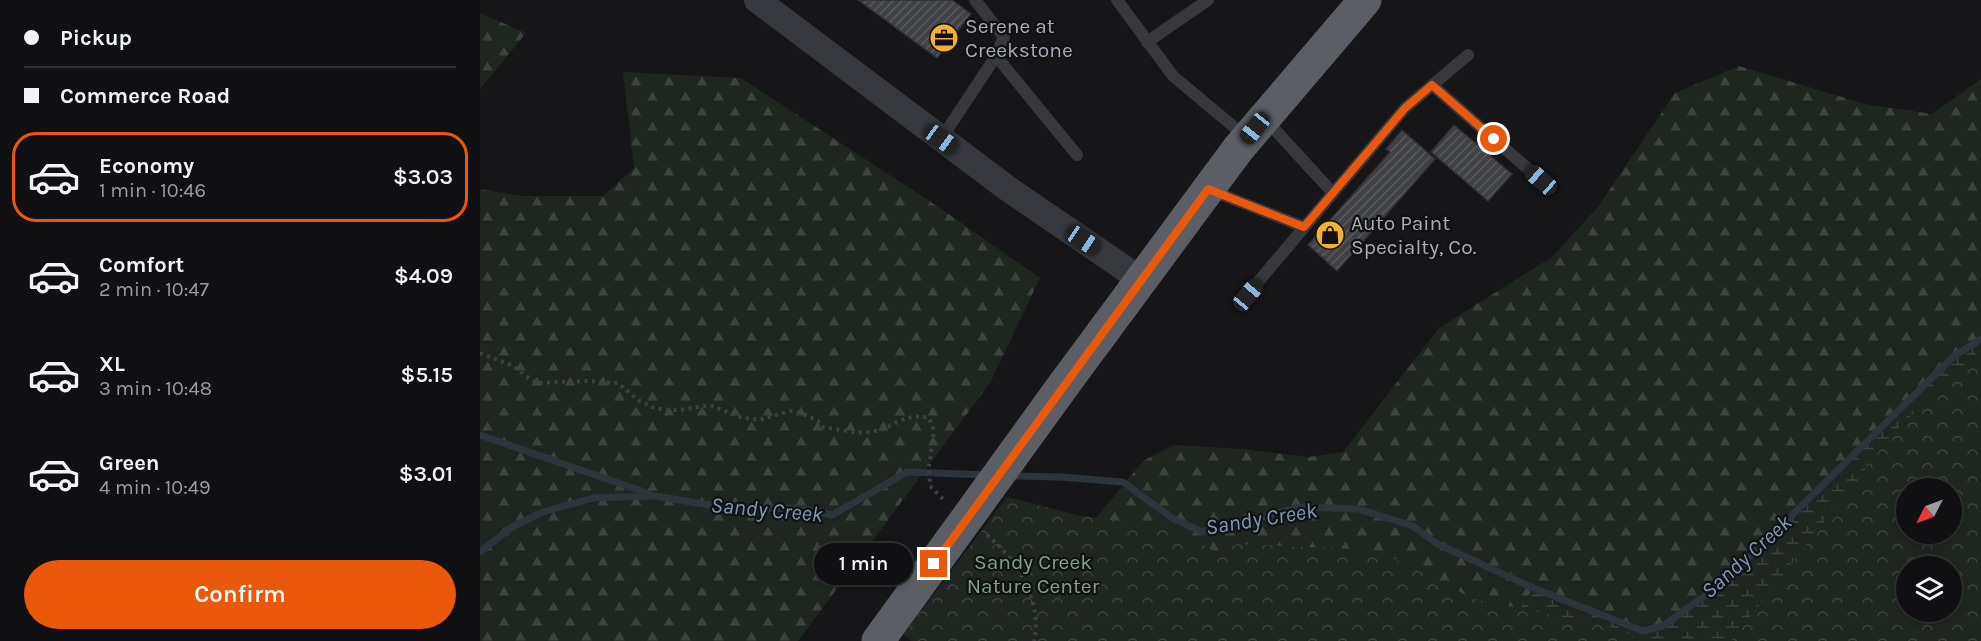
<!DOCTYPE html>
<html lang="en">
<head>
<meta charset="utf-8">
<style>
	body { margin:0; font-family:Karla,sans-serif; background:#19191b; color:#f1f3f6; height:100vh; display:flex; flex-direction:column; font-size:22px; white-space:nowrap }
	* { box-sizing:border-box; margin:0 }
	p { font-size:20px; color:#9c9d9f }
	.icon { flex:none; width:33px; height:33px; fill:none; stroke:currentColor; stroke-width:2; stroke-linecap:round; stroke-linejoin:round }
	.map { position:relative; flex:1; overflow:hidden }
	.panel { display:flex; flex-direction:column; background:#101012; width:480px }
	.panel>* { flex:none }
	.banner { display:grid; align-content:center; height:132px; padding:0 24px; background:#101012 }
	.needle { width:39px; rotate:228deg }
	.buttons { position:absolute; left:1416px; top:478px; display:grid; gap:12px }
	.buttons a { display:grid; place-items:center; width:66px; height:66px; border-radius:50%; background:#101012; box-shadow:0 3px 9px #0003,0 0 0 2px #303032; font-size:30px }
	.end { position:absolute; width:27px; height:27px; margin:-14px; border:8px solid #ea580c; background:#fff; box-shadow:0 0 0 3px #fff }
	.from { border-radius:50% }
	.bubble { position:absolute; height:42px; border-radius:21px; background:#101012; box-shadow:0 3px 9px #0003,0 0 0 2px #303032; font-size:20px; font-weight:600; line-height:42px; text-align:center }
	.car { position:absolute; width:18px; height:36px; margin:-18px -9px; border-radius:8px; box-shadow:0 0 4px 2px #0007; background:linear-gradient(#222 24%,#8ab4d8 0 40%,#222 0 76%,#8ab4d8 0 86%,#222 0) }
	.banner b { display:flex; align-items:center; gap:21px; height:57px; font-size:22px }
	.banner b+b { border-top:2px solid #303032 }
	.banner i { width:15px; height:15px; background:#f1f3f6 }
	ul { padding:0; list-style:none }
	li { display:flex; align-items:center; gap:18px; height:90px; margin:0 12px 9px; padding:0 12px; border:3px solid transparent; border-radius:24px }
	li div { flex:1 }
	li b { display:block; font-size:22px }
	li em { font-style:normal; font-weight:600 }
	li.current { border-color:#ea580c }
	li>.icon { width:54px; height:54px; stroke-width:1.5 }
	.cta { display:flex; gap:12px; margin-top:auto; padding:12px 24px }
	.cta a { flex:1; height:69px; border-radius:36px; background:#ea580c; color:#fff; font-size:24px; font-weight:600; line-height:69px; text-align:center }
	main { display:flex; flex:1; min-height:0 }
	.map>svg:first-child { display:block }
</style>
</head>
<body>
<main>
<section class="panel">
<div class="banner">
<b><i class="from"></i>Pickup</b>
<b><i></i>Commerce Road</b>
</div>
<ul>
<li class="current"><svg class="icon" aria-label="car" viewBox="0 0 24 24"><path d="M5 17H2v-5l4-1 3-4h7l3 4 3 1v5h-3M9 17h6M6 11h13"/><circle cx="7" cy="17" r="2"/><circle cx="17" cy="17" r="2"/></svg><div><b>Economy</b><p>1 min · 10:46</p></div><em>$3.03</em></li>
<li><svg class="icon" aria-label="car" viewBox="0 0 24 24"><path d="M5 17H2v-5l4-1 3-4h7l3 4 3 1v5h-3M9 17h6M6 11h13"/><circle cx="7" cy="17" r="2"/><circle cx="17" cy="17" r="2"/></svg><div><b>Comfort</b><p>2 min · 10:47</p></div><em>$4.09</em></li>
<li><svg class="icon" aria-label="car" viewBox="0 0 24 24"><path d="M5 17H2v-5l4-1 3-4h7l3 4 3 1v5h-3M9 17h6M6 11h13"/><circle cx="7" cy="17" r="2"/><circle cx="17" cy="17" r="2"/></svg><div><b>XL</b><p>3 min · 10:48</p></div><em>$5.15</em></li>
<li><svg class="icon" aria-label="car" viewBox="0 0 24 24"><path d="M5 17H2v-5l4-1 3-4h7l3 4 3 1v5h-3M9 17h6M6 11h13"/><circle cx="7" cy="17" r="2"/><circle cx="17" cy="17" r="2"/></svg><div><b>Green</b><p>4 min · 10:49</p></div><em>$3.01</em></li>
</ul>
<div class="cta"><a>Confirm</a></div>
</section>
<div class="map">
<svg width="1501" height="641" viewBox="0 0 1501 641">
	<defs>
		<pattern id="forest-firs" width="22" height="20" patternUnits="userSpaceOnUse" patternTransform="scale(1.5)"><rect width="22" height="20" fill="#1e261f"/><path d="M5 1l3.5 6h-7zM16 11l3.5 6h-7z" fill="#3c433d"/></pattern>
		<pattern id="wetland-marsh" width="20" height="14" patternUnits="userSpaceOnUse" patternTransform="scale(1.5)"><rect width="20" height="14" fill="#1e261f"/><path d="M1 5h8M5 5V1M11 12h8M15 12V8" fill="none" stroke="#3c433d"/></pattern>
		<pattern id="park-crowns" width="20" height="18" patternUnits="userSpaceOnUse" patternTransform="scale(1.5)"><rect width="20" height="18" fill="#1e261f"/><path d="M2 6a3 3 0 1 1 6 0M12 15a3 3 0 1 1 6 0" fill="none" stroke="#3c433d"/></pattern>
		<pattern id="building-hatch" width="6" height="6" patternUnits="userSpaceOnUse" patternTransform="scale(1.5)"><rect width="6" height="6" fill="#404145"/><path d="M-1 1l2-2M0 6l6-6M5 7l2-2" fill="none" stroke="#595a5e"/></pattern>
	</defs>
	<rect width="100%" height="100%" fill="#161618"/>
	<path fill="url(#forest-firs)" fill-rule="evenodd" d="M 0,13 L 46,33 L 0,89 Z
		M 1259,66 L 1385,104 L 1452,114 L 1501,79 L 1501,641 L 521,641 L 565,580 L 663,461 L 693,445 L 761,449 L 828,457 L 863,452 L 959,328 L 1072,257 L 1117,208 L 1195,93 ZM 1426,489 L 1472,489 L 1472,534 L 1426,534 ZM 1426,567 L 1472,567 L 1472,612 L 1426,612 Z
		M 143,72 L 261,78 L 454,204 L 560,278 L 510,383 L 318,641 L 0,641 L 0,189 L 42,196 L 123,196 L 154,168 Z"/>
	<path fill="url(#wetland-marsh)" fill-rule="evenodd" d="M 1501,339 L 1501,641 L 1019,641 L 1053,588 L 1163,631 L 1183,626 L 1245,581 L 1474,356 ZM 1426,489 L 1472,489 L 1472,534 L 1426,534 ZM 1426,567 L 1472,567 L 1472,612 L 1426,612 Z"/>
	<path fill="url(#park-crowns)" fill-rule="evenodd" d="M 1501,349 L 1501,641 L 1251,641 L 1414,432 ZM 1426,489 L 1472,489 L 1472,534 L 1426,534 ZM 1426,567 L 1472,567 L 1472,612 L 1426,612 Z
		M 527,497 L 597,515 L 693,529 L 738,553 L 757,544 L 897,550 L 994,599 L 1140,629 L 1159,641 L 432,641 L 423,635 Z"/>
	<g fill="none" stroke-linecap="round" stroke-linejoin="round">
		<path stroke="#2c353c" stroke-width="7" d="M 0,435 L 170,494
			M 530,476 L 581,477 L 643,482 L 692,518 L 722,532 L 821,507 L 878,509 L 933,526 L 956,543 L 1053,588 L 1163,631 L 1183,626 L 1245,581 L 1474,356 L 1501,339
			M 0,552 L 32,527 L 63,512 L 113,498 L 175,496 L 255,509 L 320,508 L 352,515 L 427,472 L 507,475"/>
	</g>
	<path fill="url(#building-hatch)" stroke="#303034" stroke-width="1.5" d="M 378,0 L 472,0 L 491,14 L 457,58 Z
		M 974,125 L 1032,174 L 1008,201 L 951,152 Z
		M 922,130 L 955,159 L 857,271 L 828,245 L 910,152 L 906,149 Z"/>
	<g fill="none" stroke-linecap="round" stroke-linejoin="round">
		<path stroke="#3d3f44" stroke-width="4" stroke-dasharray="3 4.5" stroke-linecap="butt" d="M 0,353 L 31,365 L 56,383 L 107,381 L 138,383 L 158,400 L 172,407 L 185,410 L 200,410 L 230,405 L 260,417 L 279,420 L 310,411 L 321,413 L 338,421 L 342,427 C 359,429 378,435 395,431 C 415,427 425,412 449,418 L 454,431 L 449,466 L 450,486 L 466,502
			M 507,535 C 537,560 563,601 554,641"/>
		<path stroke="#37383d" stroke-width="12" d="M 495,0 L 524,37 L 516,56
			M 637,0 L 693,76 L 766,137
			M 667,42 L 728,0
			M 952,85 L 1061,180
			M 785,119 L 853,193
			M 461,139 L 516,56 L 597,155
			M 730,190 L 824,227
			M 767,295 L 925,108 L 988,55"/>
		<path stroke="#37383d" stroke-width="26" d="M 277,0 L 527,188 L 660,279"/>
		<path stroke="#5b5e65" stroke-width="33" d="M 585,383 L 758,149 L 885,0"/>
		<path stroke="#5b5e65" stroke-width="33" d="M 398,641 L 585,383"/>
	</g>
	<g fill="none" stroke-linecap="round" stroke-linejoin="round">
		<path stroke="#ea580c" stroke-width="8" d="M 454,564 L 728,189 L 824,227 L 925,108 L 952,85 L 1014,139"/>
	</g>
	<defs>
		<g id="office-disc" transform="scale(1.5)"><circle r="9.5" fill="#f2b134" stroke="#111113"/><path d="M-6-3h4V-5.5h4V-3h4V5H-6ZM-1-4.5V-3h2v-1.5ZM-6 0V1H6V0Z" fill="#111"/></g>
		<g id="shop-disc" transform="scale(1.5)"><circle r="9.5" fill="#f2b134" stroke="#111113"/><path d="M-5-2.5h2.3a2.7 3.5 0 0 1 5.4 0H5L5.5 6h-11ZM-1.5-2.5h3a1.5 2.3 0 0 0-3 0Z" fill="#111"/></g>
	</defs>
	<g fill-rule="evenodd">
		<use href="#office-disc" x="464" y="38"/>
		<use href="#shop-disc" x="850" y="235"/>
	</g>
	<g text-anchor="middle" stroke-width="4.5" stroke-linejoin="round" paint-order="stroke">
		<g font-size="21" fill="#a8adb8" stroke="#111113" text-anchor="start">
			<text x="485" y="33">Serene at<tspan x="485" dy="24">Creekstone</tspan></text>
			<text x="871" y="230">Auto Paint<tspan x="871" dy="24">Specialty, Co.</tspan></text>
		</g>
		<g font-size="21" fill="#7fa381" stroke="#111113">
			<text x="553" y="569">Sandy Creek<tspan x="553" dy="24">Nature Center</tspan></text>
		</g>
		<g font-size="22" font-style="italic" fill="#7f9bb3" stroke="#111113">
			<text transform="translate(287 509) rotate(5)" y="8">Sandy Creek</text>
			<text transform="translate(781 518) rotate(-9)" y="8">Sandy Creek</text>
			<text transform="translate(1266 556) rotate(-42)" y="8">Sandy Creek</text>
		</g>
	</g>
</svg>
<div class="buttons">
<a><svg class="needle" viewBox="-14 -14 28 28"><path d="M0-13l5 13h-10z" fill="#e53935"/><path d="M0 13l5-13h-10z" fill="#9c9d9f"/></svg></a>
<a><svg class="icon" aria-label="layers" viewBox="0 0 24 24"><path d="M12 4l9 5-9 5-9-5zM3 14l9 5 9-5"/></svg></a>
</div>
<i class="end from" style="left:1014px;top:139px"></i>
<i class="end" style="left:454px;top:564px"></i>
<div class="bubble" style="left:334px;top:543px;width:99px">1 min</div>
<i class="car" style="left:775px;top:128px;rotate:219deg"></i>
<i class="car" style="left:461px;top:139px;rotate:126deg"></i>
<i class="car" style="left:1061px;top:180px;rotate:311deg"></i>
<i class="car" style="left:603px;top:240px;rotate:124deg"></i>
<i class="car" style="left:768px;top:295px;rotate:40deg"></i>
</div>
</main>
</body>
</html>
